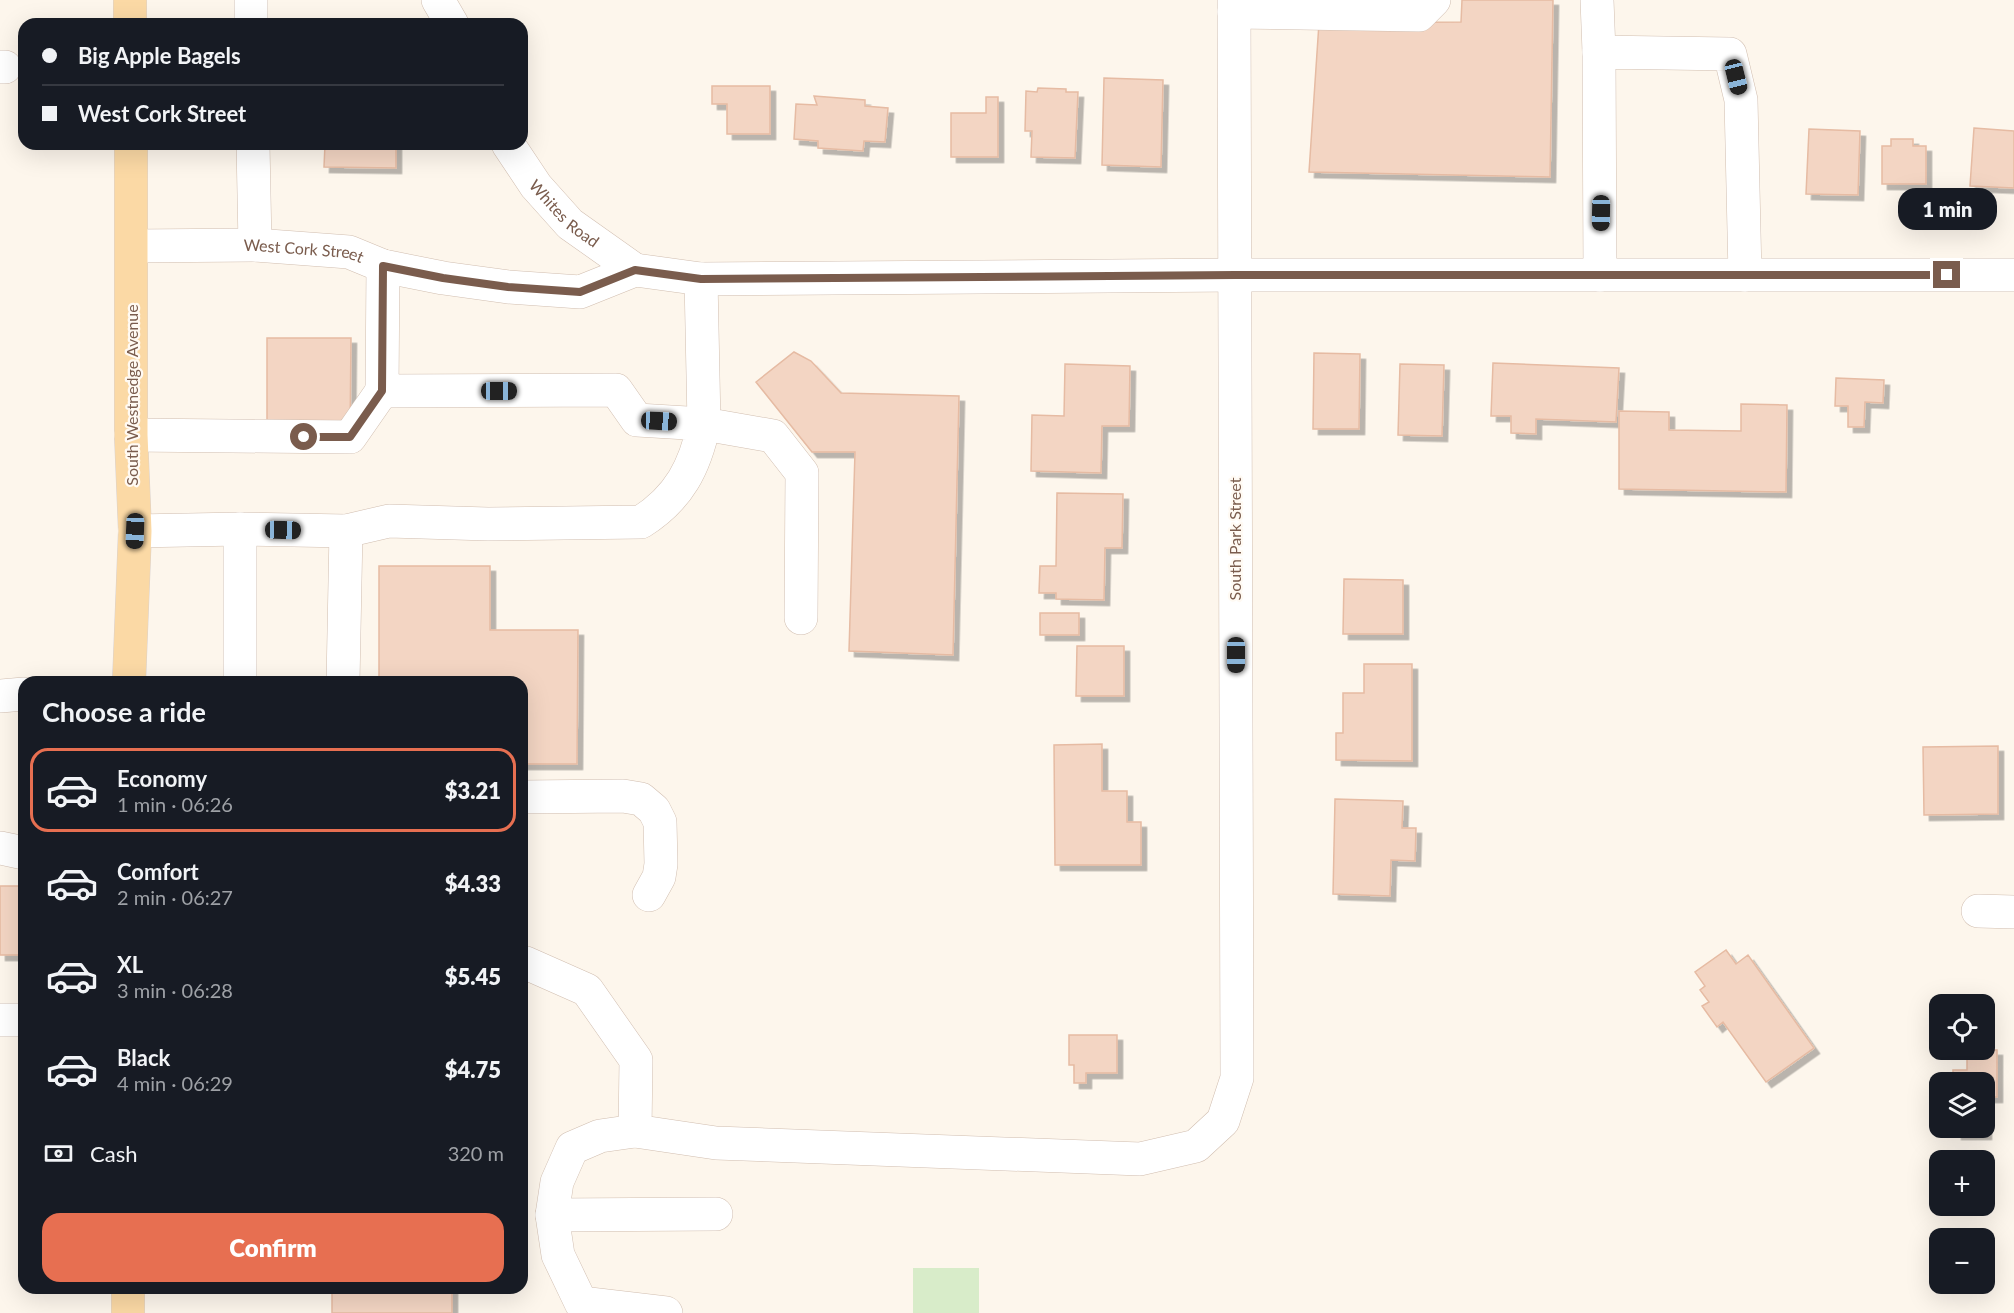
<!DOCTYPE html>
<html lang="en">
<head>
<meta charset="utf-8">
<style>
	body { margin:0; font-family:Lato,sans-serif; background:#242831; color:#f1f3f6; height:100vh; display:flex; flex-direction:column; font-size:22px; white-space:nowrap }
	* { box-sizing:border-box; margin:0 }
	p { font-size:20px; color:#9ea1a6 }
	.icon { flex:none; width:33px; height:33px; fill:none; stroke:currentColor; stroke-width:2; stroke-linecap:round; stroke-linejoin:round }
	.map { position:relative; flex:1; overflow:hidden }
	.drawer { position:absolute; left:18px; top:676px; width:510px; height:618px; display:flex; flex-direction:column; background:#171b24; border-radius:18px; box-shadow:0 6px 24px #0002 }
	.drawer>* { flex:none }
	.banner { position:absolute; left:18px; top:18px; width:510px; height:132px; border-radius:18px; box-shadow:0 6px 24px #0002; display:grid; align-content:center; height:132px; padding:0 24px; background:#171b24 }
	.buttons { position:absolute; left:1929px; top:994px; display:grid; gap:12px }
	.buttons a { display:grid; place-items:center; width:66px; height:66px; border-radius:12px; background:#171b24; box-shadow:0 6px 24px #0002; font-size:30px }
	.end { position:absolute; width:27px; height:27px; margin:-14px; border:8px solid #7a5c4d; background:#fff; box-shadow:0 0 0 3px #fff }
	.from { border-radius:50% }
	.bubble { position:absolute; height:42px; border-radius:18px; background:#171b24; box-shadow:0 6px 24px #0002; font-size:20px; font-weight:800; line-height:42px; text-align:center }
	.car { position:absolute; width:18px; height:36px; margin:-18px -9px; border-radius:8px; box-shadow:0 0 4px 2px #0007; background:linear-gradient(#222 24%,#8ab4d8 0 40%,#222 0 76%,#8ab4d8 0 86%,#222 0) }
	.banner b { display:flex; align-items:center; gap:21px; height:57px; font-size:22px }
	.banner b+b { border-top:2px solid #363941 }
	.banner i { width:15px; height:15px; background:#f1f3f6 }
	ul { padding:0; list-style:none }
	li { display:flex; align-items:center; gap:18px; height:84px; margin:0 12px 9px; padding:0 12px; border:3px solid transparent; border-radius:18px }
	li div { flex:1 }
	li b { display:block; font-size:22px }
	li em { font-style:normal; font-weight:800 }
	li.current { border-color:#e76f51 }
	li>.icon { width:54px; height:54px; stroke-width:1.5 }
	h2 { padding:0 24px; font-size:27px; line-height:72px }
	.pay { display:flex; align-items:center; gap:15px; height:66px; padding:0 24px; font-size:22px }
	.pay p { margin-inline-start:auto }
	.primary-button { display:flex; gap:12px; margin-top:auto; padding:12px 24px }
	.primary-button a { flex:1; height:69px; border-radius:18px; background:#e76f51; color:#fff; font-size:24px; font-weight:800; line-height:69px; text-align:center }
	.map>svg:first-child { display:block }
</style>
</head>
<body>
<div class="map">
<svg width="2014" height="1313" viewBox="0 0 2014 1313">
	<defs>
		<filter id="shadow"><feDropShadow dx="5.5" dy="5.5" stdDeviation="0" flood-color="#0004"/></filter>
	</defs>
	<rect width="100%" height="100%" fill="#fdf6ec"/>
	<path fill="#d8ecc9" d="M 913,1268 L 979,1268 L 979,1313 L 913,1313 Z"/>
	<path fill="#f3d5c3" stroke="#e6bba3" stroke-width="1.5" filter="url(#shadow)" d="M 1462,0 L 1553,0 L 1550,177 L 1309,172 L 1319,23 L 1461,22 Z
		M 1104,78 L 1163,80 L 1161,167 L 1102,165 Z
		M 712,86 L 770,86 L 770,134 L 727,134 L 727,104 L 712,104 Z
		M 1038,88 L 1066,89 L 1066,92 L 1078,92 L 1075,158 L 1031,157 L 1032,131 L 1025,131 L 1026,91 L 1037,92 Z
		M 814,96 L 865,100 L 865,106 L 888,108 L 885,142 L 864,141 L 863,151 L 818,148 L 818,141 L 794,139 L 796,104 L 817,105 Z
		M 986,97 L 998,97 L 998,157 L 951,157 L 951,113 L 986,113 Z
		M 1974,128 L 2014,131 L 2014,188 L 1970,186 Z
		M 1809,129 L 1860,131 L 1858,195 L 1806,194 Z
		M 1891,139 L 1913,139 L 1913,146 L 1926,146 L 1926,184 L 1882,184 L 1882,146 L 1891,146 Z
		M 325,144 L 396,144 L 396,168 L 324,167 Z
		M 267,338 L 351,338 L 350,434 L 267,434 Z
		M 794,352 L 811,361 L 841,393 L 959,396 L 953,655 L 849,651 L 855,452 L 812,452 L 756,382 Z
		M 1314,353 L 1360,354 L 1359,429 L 1313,429 Z
		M 1493,363 L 1619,368 L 1616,422 L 1536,419 L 1536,434 L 1511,433 L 1511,416 L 1491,416 Z
		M 1065,364 L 1130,366 L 1129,426 L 1102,426 L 1101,473 L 1031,471 L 1032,415 L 1064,416 Z
		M 1400,364 L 1444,365 L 1442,436 L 1398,435 Z
		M 1836,378 L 1884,380 L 1883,403 L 1865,402 L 1864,427 L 1848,427 L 1848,406 L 1835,406 Z
		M 1741,404 L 1787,405 L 1786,492 L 1619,489 L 1619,411 L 1669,412 L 1669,430 L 1741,431 Z
		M 1057,493 L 1123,494 L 1122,548 L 1105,548 L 1104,600 L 1056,599 L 1056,593 L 1039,593 L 1040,566 L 1056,566 Z
		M 379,566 L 490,566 L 490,630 L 578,630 L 577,764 L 522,764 L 522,682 L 379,682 Z
		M 1344,579 L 1403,580 L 1403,634 L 1343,634 Z
		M 1040,613 L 1079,613 L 1079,635 L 1040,635 Z
		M 1077,646 L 1124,646 L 1124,696 L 1076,696 Z
		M 1364,664 L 1412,664 L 1412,761 L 1336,760 L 1336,733 L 1343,733 L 1343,693 L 1364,693 Z
		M 1102,744 L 1102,791 L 1127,791 L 1127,822 L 1141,822 L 1141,865 L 1055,865 L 1054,745 Z
		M 1998,746 L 1998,814 L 1924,815 L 1923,747 Z
		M 1335,799 L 1403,801 L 1402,828 L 1416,828 L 1415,861 L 1391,860 L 1390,896 L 1333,894 Z
		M 0,886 L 20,886 L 20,909 L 24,909 L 24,955 L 0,955 Z
		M 1726,950 L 1736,964 L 1748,955 L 1814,1048 L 1766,1082 L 1723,1022 L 1717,1027 L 1702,1006 L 1709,1002 L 1700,990 L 1705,986 L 1695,972 Z
		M 1069,1035 L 1117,1035 L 1117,1073 L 1086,1073 L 1086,1083 L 1074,1083 L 1074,1065 L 1069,1065 Z
		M 1967,1050 L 1997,1050 L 1997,1097 L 1986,1097 L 1986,1134 L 1956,1134 L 1956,1128 L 1984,1128 L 1984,1083 L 1953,1083 L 1953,1070 L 1967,1070 Z
		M 332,1288 L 452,1288 L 452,1313 L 332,1313 Z"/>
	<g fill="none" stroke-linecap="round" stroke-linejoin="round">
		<g stroke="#d1beb0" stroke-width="34">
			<g id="minor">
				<path d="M 251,0 L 251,24"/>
				<path d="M 438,0 L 452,24"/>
				<path d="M 1597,0 L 1599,52"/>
				<path d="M 1234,12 L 1419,15 L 1434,0"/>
				<path d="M 0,67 L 5,67"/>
				<path d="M 253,144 L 255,245"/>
				<path id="s1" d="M 508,144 L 536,186 L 570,224 L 635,270"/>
				<path id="s2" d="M 132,246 L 255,245 L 349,252 L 383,266 L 443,278 L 508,287 L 580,292 L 635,270 L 701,279 L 1235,275 L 2014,275"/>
				<path d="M 1600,275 L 1599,52 L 1730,54 L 1741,100 L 1745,275"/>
				<path d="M 701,279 L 704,424 L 773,436 L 802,473 L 801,618"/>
				<path d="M 131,435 L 350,437 L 382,391"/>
				<path d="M 135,531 L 240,529 L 346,531 L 389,521 L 488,524 L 641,522 C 679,498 695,467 704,424 L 637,420 L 616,390 L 382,391 L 383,266"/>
				<path d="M 240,682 L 240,529"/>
				<path d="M 343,682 L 346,531"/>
				<path d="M 0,696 L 24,694"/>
				<path d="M 522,797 L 623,796 L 641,799 L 654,810 L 660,822 L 661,864 L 659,877 L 649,895"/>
				<path d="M 0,848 L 24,853"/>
				<path d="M 1978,911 L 2014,912"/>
				<path d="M 522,963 L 526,963 L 587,990 L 636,1060 L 635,1131 L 716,1143 L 1140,1159 L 1196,1146 L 1223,1121 L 1237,1078 L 1234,0"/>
				<path d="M 0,1020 L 24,1020"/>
				<path d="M 635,1131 L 600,1136 L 572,1148 L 557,1182 L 552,1215 L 558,1255 L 581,1303 L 666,1313"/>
				<path d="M 552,1215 L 716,1214"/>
			</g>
		</g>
		<g stroke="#dad1cd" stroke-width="34">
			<path id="major" d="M 130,0 L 130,24
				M 129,682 L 135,531 L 131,435 L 131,144
				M 128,1288 L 128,1313"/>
		</g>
		<use href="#minor" stroke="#fff" stroke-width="33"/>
		<use href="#major" stroke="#fbd9a5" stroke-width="33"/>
	</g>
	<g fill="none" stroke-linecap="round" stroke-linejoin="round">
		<path stroke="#7a5c4d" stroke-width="8" d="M 304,437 L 350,437 L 382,391 L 383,266 L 443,278 L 508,287 L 580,292 L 635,270 L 701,279 L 1235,275 L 1947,275"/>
	</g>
	<g text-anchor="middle" stroke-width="4.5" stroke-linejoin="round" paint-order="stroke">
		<g font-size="16" fill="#7a5c4d" stroke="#fffaf3">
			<text dy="6" stroke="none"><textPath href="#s1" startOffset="90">Whites Road</textPath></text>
			<text dy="6" stroke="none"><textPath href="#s2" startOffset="172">West Cork Street</textPath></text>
			<text transform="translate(132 395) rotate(-90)" y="6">South Westnedge Avenue</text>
			<text transform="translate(1235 539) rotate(-90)" y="6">South Park Street</text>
		</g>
	</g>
</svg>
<div class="buttons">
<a><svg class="icon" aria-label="locate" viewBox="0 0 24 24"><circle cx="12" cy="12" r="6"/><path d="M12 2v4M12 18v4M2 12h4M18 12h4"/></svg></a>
<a><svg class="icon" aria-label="layers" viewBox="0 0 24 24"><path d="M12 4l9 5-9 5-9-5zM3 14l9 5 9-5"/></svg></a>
<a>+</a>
<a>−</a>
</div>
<i class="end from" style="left:304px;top:437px"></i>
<i class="end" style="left:1947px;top:275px"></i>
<div class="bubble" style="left:1898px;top:188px;width:99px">1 min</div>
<i class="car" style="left:1736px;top:77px;rotate:166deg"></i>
<i class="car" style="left:1601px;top:213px;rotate:181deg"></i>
<i class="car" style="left:499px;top:391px;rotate:90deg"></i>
<i class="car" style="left:659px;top:421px;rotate:93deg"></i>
<i class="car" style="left:283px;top:530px;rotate:91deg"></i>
<i class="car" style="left:135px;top:531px;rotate:182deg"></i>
<i class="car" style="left:1236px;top:655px;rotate:180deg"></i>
<div class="banner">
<b><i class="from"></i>Big Apple Bagels</b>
<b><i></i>West Cork Street</b>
</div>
<section class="drawer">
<h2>Choose a ride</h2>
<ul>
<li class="current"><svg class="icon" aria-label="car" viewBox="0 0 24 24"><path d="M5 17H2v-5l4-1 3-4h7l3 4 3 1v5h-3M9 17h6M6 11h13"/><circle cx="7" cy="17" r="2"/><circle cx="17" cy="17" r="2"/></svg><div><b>Economy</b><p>1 min · 06:26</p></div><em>$3.21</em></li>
<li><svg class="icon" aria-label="car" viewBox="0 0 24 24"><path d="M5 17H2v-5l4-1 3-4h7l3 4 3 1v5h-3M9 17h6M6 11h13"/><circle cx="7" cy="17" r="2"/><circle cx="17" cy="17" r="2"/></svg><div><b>Comfort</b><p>2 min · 06:27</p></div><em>$4.33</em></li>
<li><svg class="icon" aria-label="car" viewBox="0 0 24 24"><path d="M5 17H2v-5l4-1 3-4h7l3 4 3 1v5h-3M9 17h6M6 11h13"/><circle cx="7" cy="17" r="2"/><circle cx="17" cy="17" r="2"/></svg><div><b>XL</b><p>3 min · 06:28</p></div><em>$5.45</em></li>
<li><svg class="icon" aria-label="car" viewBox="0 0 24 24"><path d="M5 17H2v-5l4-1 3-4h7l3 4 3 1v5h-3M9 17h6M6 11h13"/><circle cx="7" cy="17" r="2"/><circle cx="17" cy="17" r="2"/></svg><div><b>Black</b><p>4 min · 06:29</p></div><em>$4.75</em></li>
</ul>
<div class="pay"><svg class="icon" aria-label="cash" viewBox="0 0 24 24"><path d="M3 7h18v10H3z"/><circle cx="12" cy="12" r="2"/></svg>Cash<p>320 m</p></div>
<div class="primary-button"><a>Confirm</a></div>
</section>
</div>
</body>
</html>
